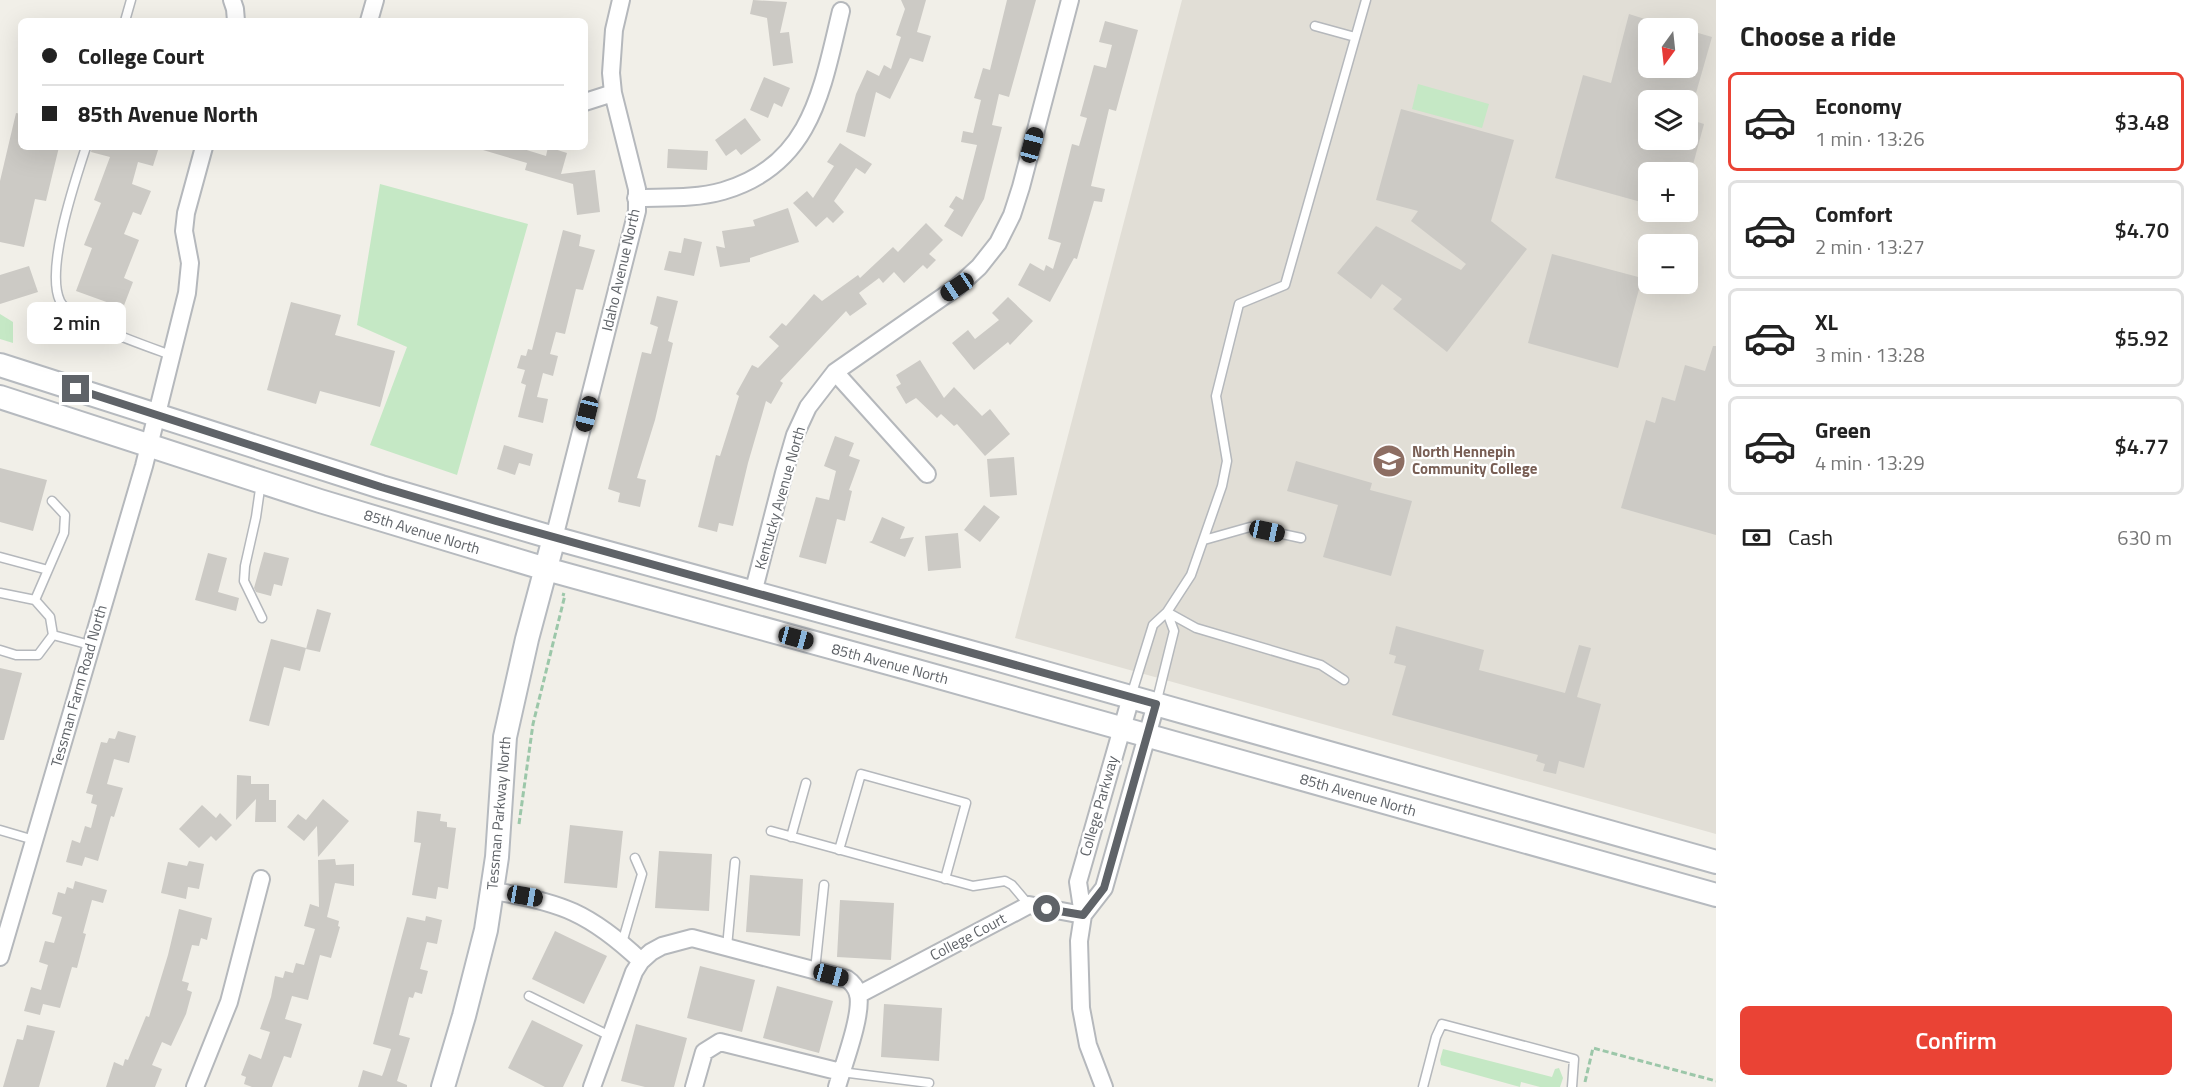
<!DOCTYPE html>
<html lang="en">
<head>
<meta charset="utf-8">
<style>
	body { margin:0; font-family:"Titillium Web",sans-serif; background:#f6f6f6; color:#222; height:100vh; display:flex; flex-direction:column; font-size:22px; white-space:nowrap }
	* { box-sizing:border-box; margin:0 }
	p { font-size:20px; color:#767676 }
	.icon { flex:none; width:33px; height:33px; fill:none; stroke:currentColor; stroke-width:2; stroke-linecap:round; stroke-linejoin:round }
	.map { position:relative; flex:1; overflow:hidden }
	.side { display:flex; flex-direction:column; background:#fff; width:480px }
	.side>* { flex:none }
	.guide { position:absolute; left:18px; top:18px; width:570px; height:132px; border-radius:9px; box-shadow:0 6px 24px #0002; display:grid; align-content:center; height:132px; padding:0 24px; background:#fff }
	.needle { width:39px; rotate:195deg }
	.tools { position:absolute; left:1638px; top:18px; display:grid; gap:12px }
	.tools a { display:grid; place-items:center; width:60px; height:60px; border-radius:9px; background:#fff; box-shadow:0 6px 24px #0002; font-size:30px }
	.end { position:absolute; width:27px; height:27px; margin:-14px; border:8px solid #5f6368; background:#fff; box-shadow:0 0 0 3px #fff }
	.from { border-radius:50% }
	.bubble { position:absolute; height:42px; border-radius:9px; background:#fff; box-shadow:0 6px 24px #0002; font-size:20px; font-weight:600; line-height:42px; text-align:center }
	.car { position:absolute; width:18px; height:36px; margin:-18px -9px; border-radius:8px; box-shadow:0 0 4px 2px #0007; background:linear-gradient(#222 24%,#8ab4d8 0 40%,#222 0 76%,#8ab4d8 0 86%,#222 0) }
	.guide b { display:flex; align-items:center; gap:21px; height:57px; font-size:22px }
	.guide b+b { border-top:2px solid #e0e0e0 }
	.guide i { width:15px; height:15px; background:#222 }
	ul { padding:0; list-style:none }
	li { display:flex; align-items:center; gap:18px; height:99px; margin:0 12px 9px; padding:0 12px; border:3px solid #e0e0e0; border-radius:9px }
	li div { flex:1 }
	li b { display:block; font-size:22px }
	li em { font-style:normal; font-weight:600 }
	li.on { border-color:#ea4335 }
	li>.icon { width:54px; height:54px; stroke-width:1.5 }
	h2 { padding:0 24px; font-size:27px; line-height:72px }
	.pay { display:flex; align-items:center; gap:15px; height:66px; padding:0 24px; font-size:22px }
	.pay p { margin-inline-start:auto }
	.action { display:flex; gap:12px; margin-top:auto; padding:12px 24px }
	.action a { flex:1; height:69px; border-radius:9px; background:#ea4335; color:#fff; font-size:24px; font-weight:600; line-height:69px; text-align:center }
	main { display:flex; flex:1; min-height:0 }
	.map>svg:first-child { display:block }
</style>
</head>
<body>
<main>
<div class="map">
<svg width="1716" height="1087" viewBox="0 0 1716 1087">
	<rect width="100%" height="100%" fill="#f1efe8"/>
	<path fill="#e1ded6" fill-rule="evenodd" d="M 1182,0 L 1716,0 L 1716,834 L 1015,638 ZM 1648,28 L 1688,28 L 1688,68 L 1648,68 ZM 1648,100 L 1688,100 L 1688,140 L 1648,140 ZM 1648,172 L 1688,172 L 1688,212 L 1648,212 ZM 1648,244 L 1688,244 L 1688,284 L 1648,284 Z"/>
	<path fill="#c5e8c5" d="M 1418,84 L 1489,104 L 1482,128 L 1412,109 Z
		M 380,184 L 528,224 L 457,475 L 370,445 L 407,347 L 357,325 Z
		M 0,314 L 13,322 L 13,343 L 0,339 Z
		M 1443,1049 L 1552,1077 L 1555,1069 L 1559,1068 L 1563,1078 L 1560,1087 L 1540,1087 L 1521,1082 L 1520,1087 L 1441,1065 L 1440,1060 Z"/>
	<path fill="#cccac5" d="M 753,0 L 787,2 L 780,33 L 789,32 L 793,63 L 773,66 L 767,18 L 750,14 Z
		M 901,0 L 926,0 L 917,32 L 931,36 L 923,62 L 910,58 L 890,99 L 876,92 L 865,137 L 846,132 L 856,94 L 867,70 L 879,76 L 884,65 L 891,69 L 901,37 L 896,35 L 905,9 Z
		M 1007,0 L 1036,0 L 1009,97 L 999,94 L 992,125 L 1002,127 L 984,199 L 962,237 L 944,226 L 954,210 L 949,207 L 956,196 L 963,200 L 977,145 L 961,142 L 963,131 L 973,133 L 981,100 L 974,98 L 983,68 L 990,70 Z
		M 1629,14 L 1648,20 L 1648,68 L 1688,68 L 1688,30 L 1712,37 L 1694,100 L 1648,100 L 1648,140 L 1688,140 L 1688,119 L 1704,124 L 1691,172 L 1648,172 L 1648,204 L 1555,178 L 1583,75 L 1611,83 Z
		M 1105,21 L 1138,30 L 1116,111 L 1109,109 L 1091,186 L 1105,189 L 1102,202 L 1094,201 L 1077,259 L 1074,258 L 1050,302 L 1018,285 L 1030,263 L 1044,271 L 1046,265 L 1053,269 L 1061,243 L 1048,239 L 1072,144 L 1079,146 L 1087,118 L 1080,116 L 1094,65 L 1106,68 L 1112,45 L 1099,42 Z
		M 764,77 L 790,88 L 782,107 L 774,103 L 768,118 L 750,110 Z
		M 1401,109 L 1514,140 L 1491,221 L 1527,249 L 1447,352 L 1393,309 L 1402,299 L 1382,284 L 1371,299 L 1337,273 L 1376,226 L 1461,270 L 1466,264 L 1411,221 L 1418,211 L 1376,200 Z
		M 16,113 L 21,114 L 21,147 L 59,147 L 46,201 L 35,199 L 24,247 L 0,242 L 0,181 Z
		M 745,118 L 761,140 L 741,155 L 736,149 L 726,156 L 715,140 Z
		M 840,143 L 872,164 L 865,174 L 856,168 L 834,201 L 844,212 L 833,223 L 827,217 L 816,227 L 793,203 L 807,191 L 813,198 L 834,166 L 827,162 Z
		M 92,147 L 159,147 L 153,166 L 138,162 L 132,184 L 151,191 L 141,215 L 133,212 L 124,234 L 139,240 L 124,278 L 133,282 L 123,308 L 76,291 L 92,248 L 84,245 L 101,203 L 94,200 L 110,157 L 91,152 Z
		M 484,147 L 517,147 L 546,156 L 548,147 L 567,153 L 561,174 L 595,170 L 600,212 L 577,215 L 573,184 L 525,170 L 527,163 L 483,150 Z
		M 668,149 L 708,151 L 707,170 L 667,168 Z
		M 788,208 L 799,242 L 750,258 L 750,262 L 720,267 L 716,246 L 725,248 L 722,231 L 755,226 L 753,220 Z
		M 926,223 L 943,240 L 929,254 L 936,260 L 927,269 L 923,265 L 904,283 L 894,272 L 883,283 L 879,278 L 859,293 L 867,304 L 850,316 L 846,311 L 780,381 L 783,383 L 771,404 L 766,401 L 748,463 L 733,526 L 719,523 L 717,532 L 698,527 L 716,455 L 720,456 L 739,396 L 736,394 L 752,365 L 758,368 L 779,346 L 769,337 L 782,323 L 786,326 L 814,294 L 822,301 L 858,275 L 860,278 L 893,247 L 898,252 Z
		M 563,230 L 581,235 L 579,246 L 595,250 L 583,290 L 576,289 L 565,334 L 556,332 L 550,354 L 558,356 L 553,376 L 543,373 L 537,397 L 548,399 L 543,423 L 518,417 L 526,385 L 521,383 L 525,370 L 517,368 L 521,355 L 526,356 L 528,349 L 532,350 Z
		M 684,238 L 702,242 L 694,276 L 664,270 L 669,251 L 681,253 Z
		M 1552,254 L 1642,278 L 1618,368 L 1528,343 Z
		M 29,266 L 38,292 L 0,304 L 0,275 Z
		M 657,296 L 678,301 L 668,341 L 673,343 L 655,420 L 637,478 L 646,480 L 640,507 L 618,502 L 620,493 L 608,489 L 642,352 L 651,354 L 658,327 L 650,324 Z
		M 1008,297 L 1033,321 L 1010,345 L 1008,342 L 974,370 L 952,343 L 968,330 L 975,339 L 999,320 L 992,313 Z
		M 291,302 L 341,315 L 335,335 L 395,351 L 380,407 L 320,391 L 316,404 L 267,390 Z
		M 1713,346 L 1716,346 L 1716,535 L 1621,508 L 1646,420 L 1655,423 L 1662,397 L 1675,401 L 1685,365 L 1705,371 Z
		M 920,360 L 944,398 L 954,387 L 982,416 L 990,409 L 1010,434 L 985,456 L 957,424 L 954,426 L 941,414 L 937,418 L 916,398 L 906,404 L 896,387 L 901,384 L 896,375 Z
		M 835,436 L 854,443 L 849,456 L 860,460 L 849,490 L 852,491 L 845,521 L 837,519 L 826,564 L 799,557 L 816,497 L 829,500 L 836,471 L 824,466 Z
		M 504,445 L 533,454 L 530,466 L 519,463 L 515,475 L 497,469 Z
		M 1014,457 L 1017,495 L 990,497 L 987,459 Z
		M 1296,461 L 1372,483 L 1370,490 L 1412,501 L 1391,576 L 1323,557 L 1338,505 L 1287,491 Z
		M 0,468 L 47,480 L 33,531 L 0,522 Z
		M 984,505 L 1000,517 L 980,542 L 964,530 Z
		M 882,517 L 905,527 L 900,539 L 914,537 L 905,557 L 869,542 L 872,541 Z
		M 958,533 L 961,568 L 928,571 L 925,536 Z
		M 264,552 L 289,558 L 282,586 L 274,584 L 271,596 L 256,592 L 254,588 Z
		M 208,553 L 227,558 L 218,592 L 239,598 L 236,611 L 195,600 Z
		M 317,609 L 331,613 L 320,652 L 306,649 Z
		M 1396,626 L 1484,650 L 1479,670 L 1565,693 L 1579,645 L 1591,648 L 1577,697 L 1601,704 L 1584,768 L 1559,761 L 1556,774 L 1543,771 L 1545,764 L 1536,761 L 1538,755 L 1392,715 L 1406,666 L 1394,663 L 1396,656 L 1389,654 Z
		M 271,639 L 306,648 L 300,671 L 284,667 L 269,726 L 249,721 Z
		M 0,668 L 22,673 L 4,740 L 0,740 Z
		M 118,731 L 136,736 L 129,763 L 114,759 L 107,784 L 123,788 L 114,817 L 111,816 L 98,861 L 85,857 L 82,866 L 66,862 L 72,840 L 80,843 L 85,826 L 91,828 L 97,805 L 91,803 L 93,795 L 86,793 L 101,742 L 107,743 L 109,738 L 115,739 Z
		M 237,775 L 251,776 L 251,784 L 269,784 L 269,800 L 276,800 L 276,822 L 255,822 L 256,799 L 236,820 Z
		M 323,799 L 349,821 L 318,857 L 317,826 L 304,841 L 287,827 L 298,814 L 306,820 Z
		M 202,805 L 216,818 L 220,813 L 232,825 L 216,841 L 211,836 L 199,848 L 179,829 Z
		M 417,811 L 441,814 L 440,821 L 447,822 L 447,827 L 456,828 L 448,889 L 438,887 L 436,899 L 412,895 L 421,843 L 414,842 Z
		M 570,825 L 623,831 L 617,888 L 564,883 Z
		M 659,851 L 712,854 L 709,911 L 655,908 Z
		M 335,859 L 336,865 L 354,864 L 354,886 L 335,883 L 327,917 L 339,921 L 338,926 L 340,927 L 331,958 L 320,955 L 308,1000 L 292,996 L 285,1019 L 302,1024 L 291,1058 L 284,1056 L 272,1087 L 252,1087 L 244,1084 L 246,1077 L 241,1075 L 249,1054 L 261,1059 L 270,1032 L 260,1029 L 271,997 L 275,976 L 283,978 L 285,971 L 293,973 L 296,963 L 304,965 L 315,929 L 304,926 L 310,904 L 319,907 L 318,860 Z
		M 189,861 L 204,864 L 199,889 L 188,887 L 186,899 L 161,893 L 168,862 L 187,866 Z
		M 750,875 L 803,879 L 800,936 L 746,932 Z
		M 75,881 L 107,890 L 103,903 L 92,900 L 83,933 L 86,934 L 77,968 L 72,967 L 60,1008 L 43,1004 L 40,1015 L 24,1011 L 31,987 L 41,990 L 48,965 L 39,962 L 45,941 L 54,943 L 62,917 L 52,914 L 58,892 L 65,894 L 67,887 L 73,889 Z
		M 840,900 L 894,903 L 891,960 L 837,957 Z
		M 179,909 L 212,918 L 207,940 L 201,938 L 199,946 L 192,945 L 182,981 L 189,983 L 187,990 L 192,992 L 186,1014 L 171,1046 L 162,1042 L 152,1065 L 162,1069 L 155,1087 L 106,1087 L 114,1062 L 123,1066 L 125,1059 L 128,1060 L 146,1016 L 149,1017 L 168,955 Z
		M 426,916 L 442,920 L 437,944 L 427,942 L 420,969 L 428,971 L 422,994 L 415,992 L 413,998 L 409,997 L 399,1035 L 410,1038 L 397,1081 L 407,1085 L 407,1087 L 358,1087 L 363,1070 L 382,1076 L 384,1071 L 391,1049 L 373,1044 L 407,917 L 425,921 Z
		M 555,931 L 607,956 L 584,1004 L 532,979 Z
		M 700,966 L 755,980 L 742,1032 L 687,1018 Z
		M 777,986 L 833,1001 L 819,1053 L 763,1038 Z
		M 884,1004 L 942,1008 L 939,1061 L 881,1057 Z
		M 532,1020 L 583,1045 L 563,1087 L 545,1087 L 508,1068 Z
		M 636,1024 L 687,1038 L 674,1087 L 645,1087 L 621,1081 Z
		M 27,1025 L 55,1031 L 39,1087 L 3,1087 L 17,1039 L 23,1040 Z"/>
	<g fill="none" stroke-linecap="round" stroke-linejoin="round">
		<g stroke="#b5b8bc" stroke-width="11">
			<path id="lane" d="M 125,21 L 131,0
				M 1315,26 L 1355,37
				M 86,147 C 75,181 45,269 60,301 C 69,320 149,347 171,355
				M 261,482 L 256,517 L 245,566 L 244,581 L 262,618
				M 52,501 L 65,515 L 64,533 L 35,600 L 50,617 L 53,635 L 90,645
				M 1204,540 L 1250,527 L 1301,538
				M 0,557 L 48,570
				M 0,593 L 35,600
				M 1167,612 L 1196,628 L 1321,665 L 1344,680
				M 0,650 L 16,655 L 38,655 L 53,635
				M 1131,696 L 1153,625 L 1167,612 L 1191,575 L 1222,486 L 1227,461 L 1216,396 L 1239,304 L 1285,285 L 1366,0
				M 1156,704 L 1174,631 L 1167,612
				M 0,830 L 34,840
				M 771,831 L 973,886 L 1005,881 L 1012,885 L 1029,905
				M 791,837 L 806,783
				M 839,850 L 861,774 L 966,803 L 945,879
				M 622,943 L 642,874 L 635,858
				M 727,947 L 735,862
				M 815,970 L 824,885
				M 529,996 L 610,1036
				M 841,1072 L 929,1083
				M 1423,1087 L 1436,1037 L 1442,1024 L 1574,1059 L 1572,1087"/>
		</g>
		<g stroke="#b5b8bc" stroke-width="20">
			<path id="street" d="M 232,0 L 235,9 L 236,21
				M 369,21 L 375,0
				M 585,102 L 613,93
				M 636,198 C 665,197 695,199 723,191 C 812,165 822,89 841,11
				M 835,372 L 927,474
				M 554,538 L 637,211 L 637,189 L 613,93 L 611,73 L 614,30 L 621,0
				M 753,593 L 784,473 L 795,435 L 808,407 L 835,372 L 957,287 L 979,267 L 998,243 L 1012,215 L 1021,187 L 1070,0
				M 493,891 C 561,902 590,913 641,961
				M 1083,915 L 1104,888 L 1156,704
				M 0,957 L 144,466 L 187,293 L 190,263 L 184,231 L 186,213 L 204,147
				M 858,995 L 1029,905 L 1083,915
				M 195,1087 L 229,1002 L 261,879
				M 592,1087 L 634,972 L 641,961 L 651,952 L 662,946 L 692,938 L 847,979 C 853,983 856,987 858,994 C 863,1014 843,1066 837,1087
				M 694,1087 L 704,1052 L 720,1042 L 841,1072
				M 1104,1087 L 1088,1045 L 1081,1008 L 1079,941 L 1083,915 L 1078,882 L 1131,697"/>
		</g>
		<g stroke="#b6babf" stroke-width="26">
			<path id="secondary" d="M 0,365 L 381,487 L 554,538 L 992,658 L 1716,862
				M 0,397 L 320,501 L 546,569 L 910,669 L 1716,895
				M 443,1087 L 464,1016 L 486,930 L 497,857 L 505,737 L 527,639 L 554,538"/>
		</g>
		<path stroke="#9cc7a9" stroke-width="3" stroke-dasharray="6 3" stroke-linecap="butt" d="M 519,824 L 533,724 L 565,595 L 562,594
			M 1585,1082 L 1593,1048 L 1716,1081"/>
		<use href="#lane" stroke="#fff" stroke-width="8"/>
		<use href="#street" stroke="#fff" stroke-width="16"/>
		<use href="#secondary" stroke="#fff" stroke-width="22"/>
	</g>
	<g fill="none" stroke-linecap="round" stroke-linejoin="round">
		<path stroke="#5f6368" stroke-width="8" d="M 76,389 L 381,487 L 496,521 L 1156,704 L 1104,888 L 1083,915 L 1047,909"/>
	</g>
	<defs>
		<g id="university-disc" transform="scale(1.725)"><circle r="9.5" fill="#8d6e63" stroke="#fff"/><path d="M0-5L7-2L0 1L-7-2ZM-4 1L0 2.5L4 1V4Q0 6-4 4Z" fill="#fff"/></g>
	</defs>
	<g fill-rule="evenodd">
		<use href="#university-disc" x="1389" y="461"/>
	</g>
	<g text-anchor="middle" stroke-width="4.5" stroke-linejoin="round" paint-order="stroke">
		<g font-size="15" fill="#5f6368" stroke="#fff">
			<text transform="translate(621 270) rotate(-77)" y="5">Idaho Avenue North</text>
			<text transform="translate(780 498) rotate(-74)" y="5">Kentucky Avenue North</text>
			<text transform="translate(422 532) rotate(17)" y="5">85th Avenue North</text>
			<text transform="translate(890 664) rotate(15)" y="5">85th Avenue North</text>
			<text transform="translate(79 686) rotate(-74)" y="5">Tessman Farm Road North</text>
			<text transform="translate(1358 795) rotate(16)" y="5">85th Avenue North</text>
			<text transform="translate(1099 806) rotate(-74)" y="5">College Parkway</text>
			<text transform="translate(499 813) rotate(-85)" y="5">Tessman Parkway North</text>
			<text transform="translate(968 937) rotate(-28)" y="5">College Court</text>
		</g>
		<g font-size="15" font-weight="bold" fill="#785e54" stroke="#fff" text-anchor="start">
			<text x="1412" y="457">North Hennepin<tspan x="1412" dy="17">Community College</tspan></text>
		</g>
	</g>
</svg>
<div class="tools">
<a><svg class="needle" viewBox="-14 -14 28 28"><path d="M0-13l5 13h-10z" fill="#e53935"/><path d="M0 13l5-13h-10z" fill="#767676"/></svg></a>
<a><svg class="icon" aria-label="layers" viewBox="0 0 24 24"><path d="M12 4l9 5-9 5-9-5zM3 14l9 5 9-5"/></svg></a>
<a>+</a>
<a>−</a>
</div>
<i class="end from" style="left:1047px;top:909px"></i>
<i class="end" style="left:76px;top:389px"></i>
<div class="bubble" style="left:27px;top:302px;width:99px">2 min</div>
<i class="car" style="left:1032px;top:145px;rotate:15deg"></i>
<i class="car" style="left:957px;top:287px;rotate:236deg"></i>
<i class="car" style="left:587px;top:414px;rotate:194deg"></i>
<i class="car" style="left:1267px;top:531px;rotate:102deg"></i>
<i class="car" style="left:796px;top:638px;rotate:105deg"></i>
<i class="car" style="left:525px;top:896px;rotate:100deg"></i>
<i class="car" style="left:831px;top:975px;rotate:105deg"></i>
<div class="guide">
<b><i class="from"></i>College Court</b>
<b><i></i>85th Avenue North</b>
</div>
</div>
<section class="side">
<h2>Choose a ride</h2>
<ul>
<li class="on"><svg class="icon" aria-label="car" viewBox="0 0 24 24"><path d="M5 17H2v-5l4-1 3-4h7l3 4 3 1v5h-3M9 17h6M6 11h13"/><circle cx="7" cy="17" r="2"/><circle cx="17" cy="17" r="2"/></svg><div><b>Economy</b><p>1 min · 13:26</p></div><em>$3.48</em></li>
<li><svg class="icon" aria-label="car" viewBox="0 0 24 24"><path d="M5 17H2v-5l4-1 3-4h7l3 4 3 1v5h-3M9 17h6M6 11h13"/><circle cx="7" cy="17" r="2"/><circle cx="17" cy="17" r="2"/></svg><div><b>Comfort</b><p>2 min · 13:27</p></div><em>$4.70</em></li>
<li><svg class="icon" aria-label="car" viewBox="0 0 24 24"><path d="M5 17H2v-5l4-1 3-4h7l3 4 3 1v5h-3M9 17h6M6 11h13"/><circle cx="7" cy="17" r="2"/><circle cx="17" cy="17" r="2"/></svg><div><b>XL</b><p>3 min · 13:28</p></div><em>$5.92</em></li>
<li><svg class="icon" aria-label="car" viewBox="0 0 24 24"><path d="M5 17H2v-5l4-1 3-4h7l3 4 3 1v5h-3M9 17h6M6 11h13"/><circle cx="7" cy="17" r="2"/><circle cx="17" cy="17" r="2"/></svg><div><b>Green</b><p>4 min · 13:29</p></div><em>$4.77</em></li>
</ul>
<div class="pay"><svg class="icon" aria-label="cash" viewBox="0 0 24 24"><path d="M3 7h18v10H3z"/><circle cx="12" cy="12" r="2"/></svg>Cash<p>630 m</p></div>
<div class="action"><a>Confirm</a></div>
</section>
</main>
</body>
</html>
